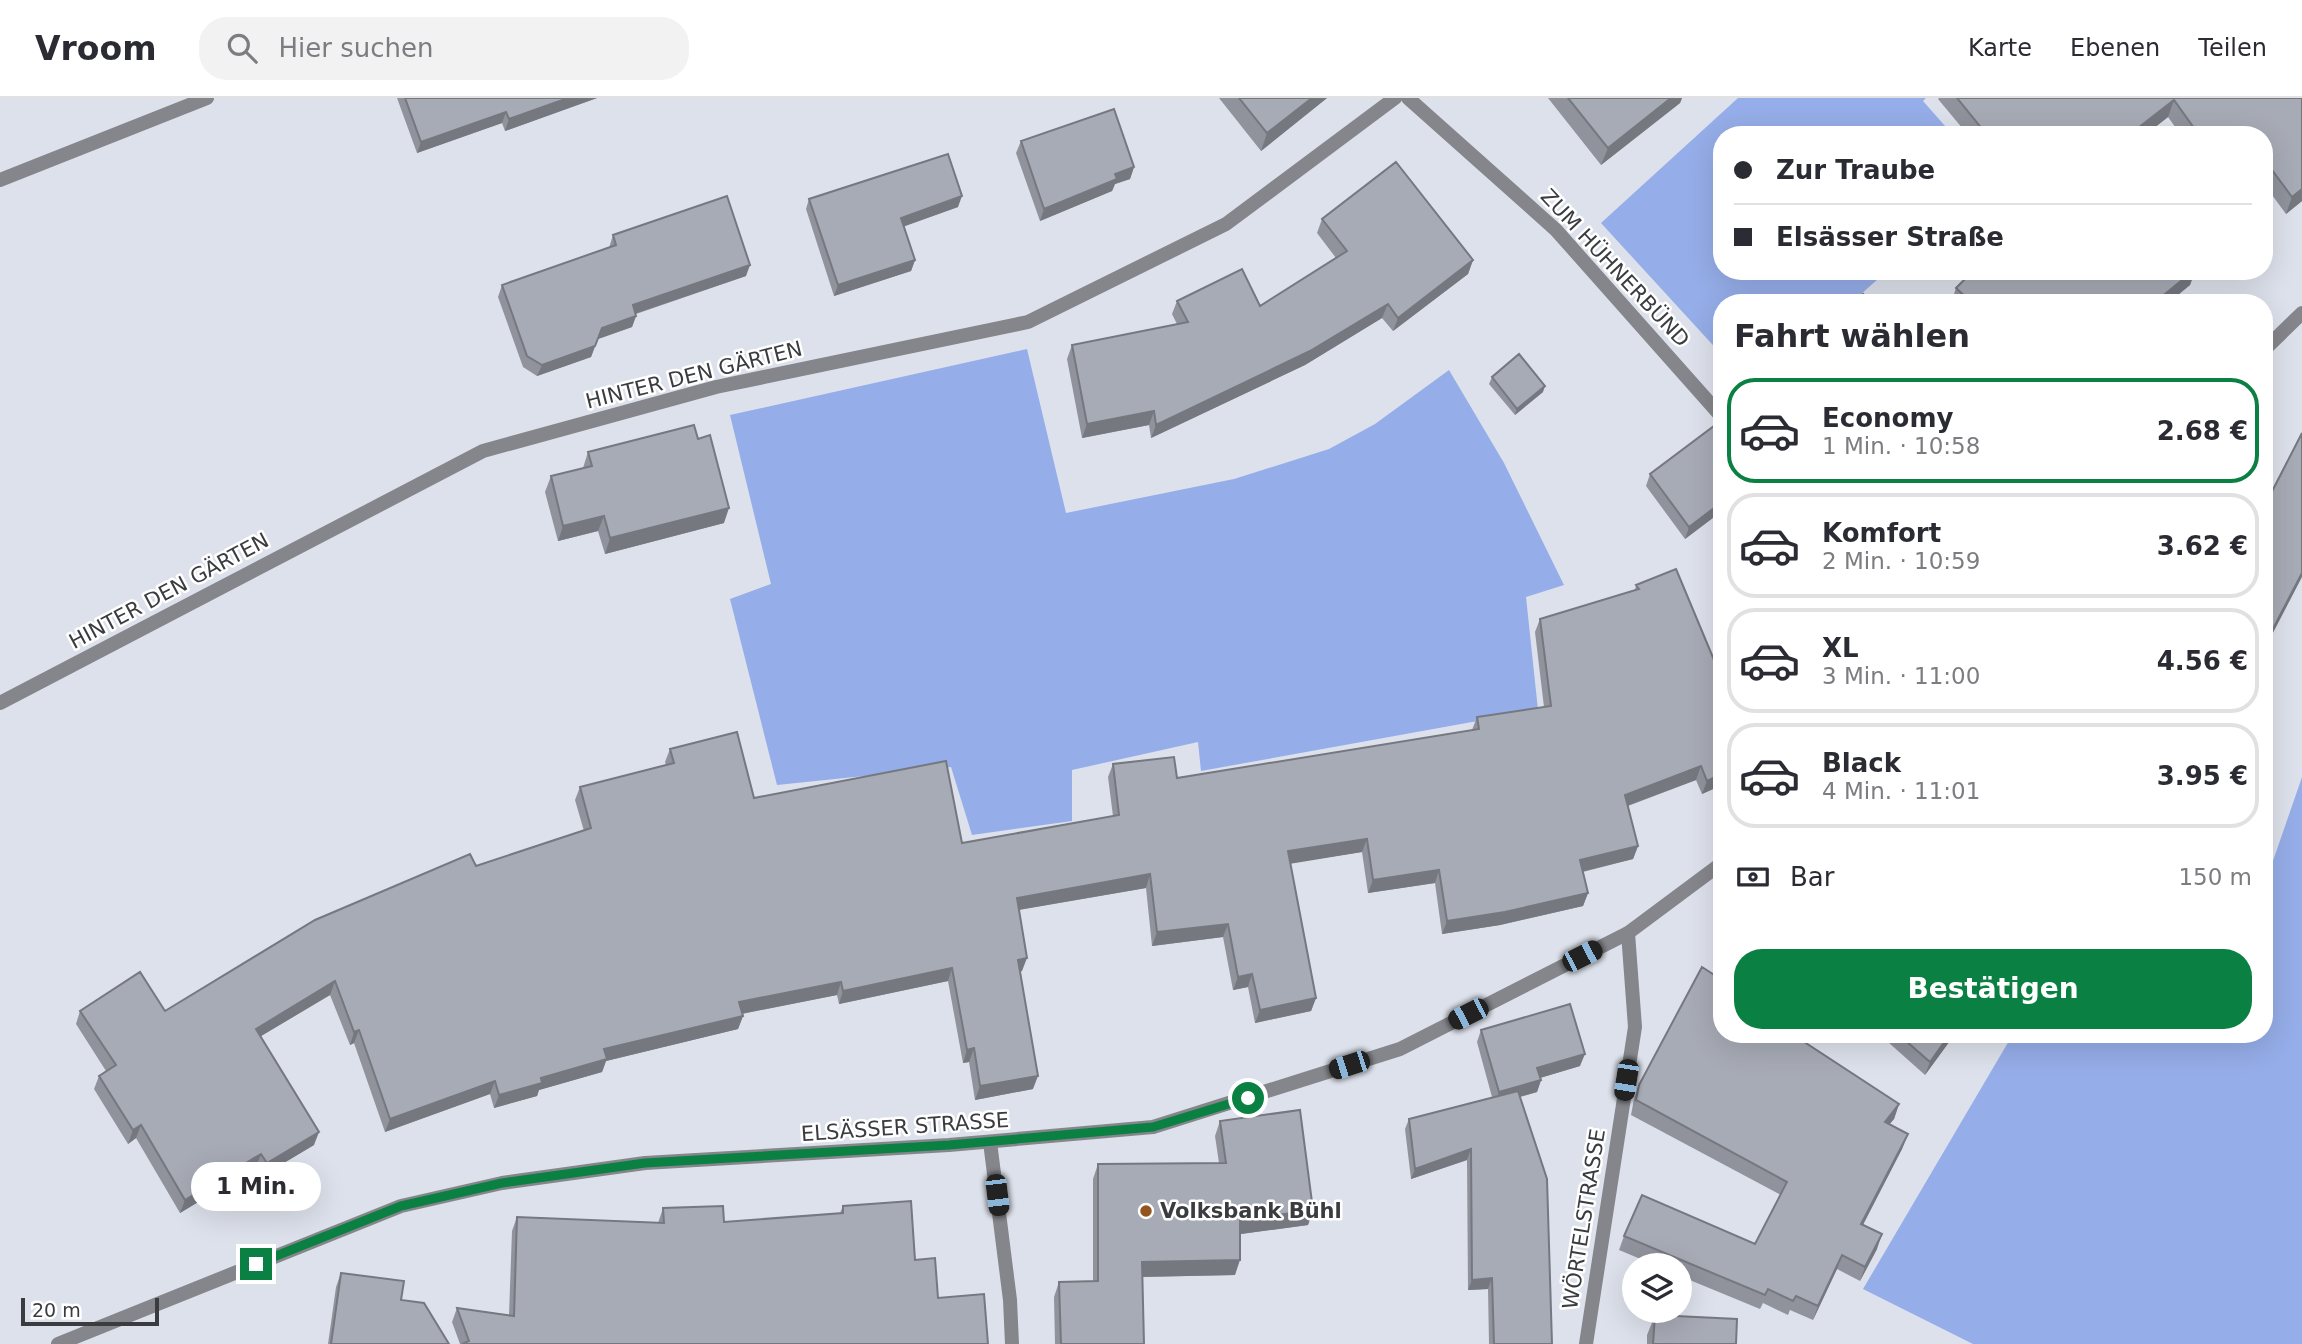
<!DOCTYPE html>
<html lang="de">
<head>
<meta charset="utf-8">
<style>
	body { margin:0; font-family:"DejaVu Sans",sans-serif; background:#f2f2f3; color:#2b2b33; height:100vh; display:flex; flex-direction:column; font-size:26px; white-space:nowrap }
	* { box-sizing:border-box; margin:0 }
	p { font-size:23px; color:#7c7c81 }
	.icon { flex:none; width:38px; height:38px; fill:none; stroke:currentColor; stroke-width:2; stroke-linecap:round; stroke-linejoin:round }
	.map { position:relative; flex:1; overflow:hidden }
	.details { position:absolute; left:1713px; top:196px; width:560px; height:749px; display:flex; flex-direction:column; background:#fff; border-radius:28px; box-shadow:0 7px 28px #0002 }
	.details>* { flex:none }
	.top-card { position:absolute; left:1713px; top:28px; width:560px; height:154px; border-radius:28px; box-shadow:0 7px 28px #0002; display:grid; align-content:center; height:154px; padding:0 21px; background:#fff }
	.controls { position:absolute; left:1622px; top:1155px; display:grid; gap:14px }
	.controls a { display:grid; place-items:center; width:70px; height:70px; border-radius:50%; background:#fff; box-shadow:0 7px 28px #0002; font-size:35px }
	.scale { position:absolute; left:21px; bottom:18px; width:138px; box-sizing:border-box; padding-left:7px; border:4px solid #3b3c40; border-top:0; font-size:19px; line-height:24px; white-space:nowrap; color:#3b3c40; -webkit-text-stroke:5px #fff; paint-order:stroke }
	.end { position:absolute; width:32px; height:32px; margin:-16px; border:9px solid #0b8043; background:#fff; box-shadow:0 0 0 4px #fff }
	.from { border-radius:50% }
	.bubble { position:absolute; height:49px; border-radius:24px; background:#fff; box-shadow:0 7px 28px #0002; font-size:23px; font-weight:800; line-height:49px; text-align:center }
	.car { position:absolute; width:21px; height:42px; margin:-21px -10px; border-radius:9px; box-shadow:0 0 5px 2px #0007; background:linear-gradient(#222 24%,#8ab4d8 0 40%,#222 0 76%,#8ab4d8 0 86%,#222 0) }
	.top-card b { display:flex; align-items:center; gap:24px; height:66px; font-size:26px }
	.top-card b+b { border-top:2px solid #e1e1e2 }
	.top-card i { width:18px; height:18px; background:#2b2b33 }
	ul { padding:0; list-style:none }
	li { display:flex; align-items:center; gap:21px; height:105px; margin:0 14px 10px; padding:0 7px; border:4px solid #e1e1e2; border-radius:28px }
	li div { flex:1 }
	li b { display:block; font-size:26px }
	li em { font-style:normal; font-weight:800 }
	li.current { border-color:#0b8043 }
	li>.icon { width:63px; height:63px; stroke-width:1.5 }
	h2 { padding:0 21px; font-size:32px; line-height:84px }
	.pay { display:flex; align-items:center; gap:18px; height:77px; padding:0 21px; font-size:26px }
	.pay p { margin-inline-start:auto }
	.button { display:flex; gap:14px; margin-top:auto; padding:14px 21px }
	.button a { flex:1; height:80px; border-radius:28px; background:#0b8043; color:#fff; font-size:28px; font-weight:800; line-height:80px; text-align:center }
	header { display:flex; align-items:center; gap:42px; box-sizing:border-box; height:98px; padding:0 35px; background:#fff; border-bottom:2px solid #e1e1e2 }
	header strong { font-size:33px }
	nav { display:flex; gap:38px; margin-inline-start:auto; font-size:24px }
	.search { width:490px; height:63px; background:#f2f2f3; display:flex; align-items:center; gap:18px; box-sizing:border-box; padding:0 24px; border-radius:28px; color:#7c7c81; font-size:26px }
	.map>svg:first-child { display:block }
</style>
</head>
<body>
<header>
<strong>Vroom</strong>
<div class="search"><svg class="icon" aria-label="search" viewBox="0 0 24 24"><circle cx="10" cy="10" r="6"/><path d="M15 15l6 6"/></svg>Hier suchen</div>
<nav><a>Karte</a><a>Ebenen</a><a>Teilen</a></nav>
</header>
<div class="map">
<svg width="2302" height="1246" viewBox="0 0 2302 1246">
	<rect width="100%" height="100%" fill="#dde1eb"/>
	<path fill="#95ade8" d="M 1738,0 L 1926,0 L 1923,3 L 1953,37 L 1722,37 L 1722,173 L 1887,173 L 1851,205 L 1722,205 L 1722,257 L 1601,125 Z
		M 1027,251 L 1066,415 L 1234,381 L 1329,351 L 1375,326 L 1449,272 L 1504,365 L 1564,487 L 1526,499 L 1538,612 L 1201,673 L 1198,644 L 1072,672 L 1072,723 L 972,737 L 951,669 L 777,687 L 730,501 L 771,486 L 730,317 Z
		M 2302,679 L 2302,1246 L 1973,1246 L 1863,1191 L 2013,936 L 2072,936 L 2081,942 L 2085,936 L 2264,936 L 2265,786 Z"/>
	<g fill="none" stroke-linecap="round" stroke-linejoin="round">
		<path stroke="#85868b" stroke-width="14" d="M 1408,0 L 1556,132 L 1722,319
			M 0,82 L 207,0
			M 0,605 L 483,353 L 716,289 L 1028,224 L 1226,126 L 1395,0
			M 990,1044 L 1010,1202 L 1012,1246
			M 1586,1246 L 1635,929 L 1628,835"/>
		<path stroke="#85868b" stroke-width="14" d="M 2264,252 L 2302,215
			M 58,1246 L 401,1108 L 502,1085 L 645,1065 L 949,1047 L 1153,1029 L 1400,951 L 1628,835 L 1722,765"/>
	</g>
	<path fill="#90939c" d="M 397,0 L 597,0 L 505,33 L 502,25 L 417,55 Z
		M 1219,0 L 1327,0 L 1261,53 Z
		M 1548,0 L 1682,0 L 1680,5 L 1601,67 Z
		M 1939,0 L 2302,0 L 2302,103 L 2286,116 L 2264,86 L 2264,37 L 2181,37 L 2168,19 L 2145,37 L 1968,37 L 1938,1 Z
		M 1021,43 L 1134,69 L 1130,81 L 1115,86 L 1112,93 L 1040,123 L 1016,55 Z
		M 809,101 L 958,109 L 904,128 L 915,162 L 911,173 L 834,198 L 806,111 Z
		M 1322,121 L 1473,162 L 1468,176 L 1393,233 L 1382,220 L 1305,267 L 1151,340 L 1149,327 L 1082,340 L 1067,261 L 1072,247 L 1177,226 L 1172,216 L 1177,203 L 1260,208 L 1336,160 L 1317,135 Z
		M 613,137 L 746,178 L 636,216 L 636,218 L 632,229 L 598,241 L 591,259 L 537,278 L 523,269 L 498,199 L 502,187 L 609,150 Z
		M 1973,173 L 2195,173 L 2190,187 L 2168,205 L 1951,205 L 1956,190 Z
		M 1492,279 L 1543,294 L 1515,317 L 1489,286 Z
		M 1722,339 L 1722,413 L 1685,441 L 1646,388 L 1650,376 Z
		M 588,354 L 724,425 L 605,456 L 598,433 L 558,443 L 545,394 L 551,378 L 583,370 Z
		M 1636,487 L 1722,687 L 1702,696 L 1696,682 L 1628,708 L 1638,748 L 1633,761 L 1583,774 L 1588,795 L 1583,808 L 1500,827 L 1442,836 L 1435,785 L 1368,795 L 1362,754 L 1290,765 L 1316,900 L 1311,913 L 1255,925 L 1248,889 L 1233,892 L 1223,839 L 1152,848 L 1146,790 L 1019,812 L 1022,873 L 1020,874 L 1033,991 L 975,1002 L 969,964 L 963,965 L 948,883 L 839,906 L 837,897 L 742,916 L 743,918 L 738,931 L 606,963 L 602,974 L 539,992 L 537,998 L 494,1010 L 490,996 L 385,1034 L 354,945 L 350,947 L 330,897 L 261,938 L 314,1047 L 262,1078 L 256,1069 L 180,1115 L 136,1040 L 128,1046 L 94,991 L 99,978 L 106,973 L 76,926 L 80,913 L 165,913 L 476,768 L 584,733 L 575,702 L 580,689 L 666,667 L 665,664 L 670,651 L 754,700 L 962,745 L 1113,718 L 1108,679 L 1113,666 L 1177,680 L 1472,632 L 1477,619 L 1544,609 L 1535,534 L 1540,521 L 1635,492 Z
		M 1481,932 L 1580,968 L 1540,980 L 1541,982 L 1537,994 L 1520,999 L 1552,1246 L 1489,1246 L 1488,1191 L 1468,1192 L 1467,1062 L 1411,1081 L 1405,1031 L 1409,1021 L 1492,999 L 1477,944 Z
		M 1722,936 L 1899,1006 L 1894,1021 L 1889,1026 L 1908,1036 L 1902,1051 L 1863,1127 L 1877,1151 L 1860,1183 L 1837,1171 L 1813,1222 L 1790,1212 L 1788,1217 L 1763,1205 L 1760,1211 L 1680,1178 L 1680,1167 L 1655,1167 L 1619,1152 L 1624,1138 L 1755,1146 L 1781,1097 L 1631,1017 L 1634,1001 L 1639,987 Z
		M 1879,936 L 1955,936 L 1925,977 Z
		M 1220,1023 L 1313,1112 L 1308,1127 L 1240,1136 L 1235,1177 L 1142,1179 L 1144,1246 L 1055,1246 L 1054,1199 L 1059,1184 L 1093,1183 L 1093,1081 L 1098,1066 L 1219,1065 L 1215,1038 Z
		M 843,1108 L 915,1162 L 938,1200 L 988,1246 L 460,1246 L 452,1224 L 457,1210 L 509,1217 L 512,1133 L 517,1119 L 658,1125 L 663,1110 L 724,1124 L 840,1115 Z
		M 341,1175 L 401,1202 L 449,1246 L 328,1246 L 336,1189 Z
		M 1655,1217 L 1736,1246 L 1647,1246 L 1647,1237 Z"/>
	<path fill="#75787f" d="M 569,0 L 597,0 L 505,33 L 509,21 Z
		M 1312,0 L 1327,0 L 1261,53 L 1267,35 Z
		M 1671,0 L 1682,0 L 1680,5 L 1601,67 L 1608,50 Z
		M 2174,2 L 2168,19 L 2145,37 L 2129,37 Z
		M 506,14 L 502,25 L 417,55 L 421,44 Z
		M 2269,68 L 2264,82 L 2264,72 Z
		M 1134,69 L 1130,81 L 1115,86 L 1112,93 L 1040,123 L 1044,111 L 1115,76 Z
		M 2302,91 L 2302,103 L 2286,116 L 2292,99 Z
		M 962,98 L 958,109 L 897,131 L 901,120 Z
		M 915,162 L 911,173 L 834,198 L 838,187 Z
		M 1473,162 L 1468,176 L 1393,233 L 1398,220 Z
		M 750,167 L 746,178 L 628,218 L 633,207 Z
		M 2193,173 L 2195,173 L 2190,187 L 2168,205 L 2154,205 Z
		M 1388,206 L 1382,220 L 1305,267 L 1151,340 L 1156,327 Z
		M 636,218 L 632,229 L 598,241 L 602,230 Z
		M 595,248 L 591,259 L 537,278 L 542,267 Z
		M 1545,288 L 1543,294 L 1515,317 L 1517,311 Z
		M 1154,313 L 1149,327 L 1082,340 L 1087,326 Z
		M 1722,404 L 1722,413 L 1685,441 L 1689,429 Z
		M 729,410 L 724,425 L 605,456 L 610,440 Z
		M 604,418 L 598,433 L 558,443 L 563,428 Z
		M 2302,475 L 2302,479 L 2264,552 L 2264,548 Z
		M 1701,668 L 1696,682 L 1621,710 L 1625,697 Z
		M 1722,676 L 1722,687 L 1702,696 L 1707,683 Z
		M 1367,741 L 1362,754 L 1283,767 L 1288,753 Z
		M 1638,748 L 1633,761 L 1576,775 L 1580,762 Z
		M 1439,772 L 1435,785 L 1368,795 L 1373,782 Z
		M 1150,776 L 1146,790 L 1012,813 L 1017,800 Z
		M 1588,795 L 1583,808 L 1500,827 L 1442,836 L 1447,823 Z
		M 1228,826 L 1223,839 L 1152,848 L 1157,834 Z
		M 1027,860 L 1022,873 L 1013,875 L 1018,862 Z
		M 952,870 L 948,883 L 839,906 L 843,893 Z
		M 1252,876 L 1248,889 L 1233,892 L 1238,879 Z
		M 335,883 L 330,897 L 251,944 L 256,931 Z
		M 841,884 L 837,897 L 735,917 L 739,904 Z
		M 1316,900 L 1311,913 L 1255,925 L 1260,912 Z
		M 743,918 L 738,931 L 606,963 L 602,974 L 539,992 L 537,998 L 494,1010 L 499,997 L 541,980 L 604,951 Z
		M 359,932 L 354,945 L 350,947 L 354,934 Z
		M 1950,936 L 1955,936 L 1925,977 L 1930,964 Z
		M 974,950 L 969,964 L 963,965 L 967,952 Z
		M 1585,956 L 1580,968 L 1533,982 L 1537,970 Z
		M 1038,978 L 1033,991 L 975,1002 L 980,988 Z
		M 1541,982 L 1537,994 L 1494,1006 L 1499,994 Z
		M 495,983 L 490,996 L 385,1034 L 390,1021 Z
		M 1899,1006 L 1894,1021 L 1880,1038 L 1885,1024 Z
		M 141,1027 L 136,1040 L 128,1046 L 133,1032 Z
		M 319,1034 L 314,1047 L 262,1078 L 267,1065 Z
		M 1908,1036 L 1902,1051 L 1856,1140 L 1861,1126 Z
		M 1471,1051 L 1467,1062 L 1411,1081 L 1415,1071 Z
		M 261,1056 L 256,1069 L 180,1115 L 185,1102 Z
		M 1313,1112 L 1308,1127 L 1234,1137 L 1240,1122 Z
		M 1882,1136 L 1877,1151 L 1860,1183 L 1865,1169 Z
		M 1842,1157 L 1837,1171 L 1813,1222 L 1818,1208 Z
		M 1240,1162 L 1235,1177 L 1137,1179 L 1142,1164 Z
		M 1492,1180 L 1488,1191 L 1468,1192 L 1472,1182 Z"/>
	<path fill="#a7abb5" stroke="#75787f" stroke-width="2" d="M 405,0 L 568,0 L 509,21 L 506,14 L 421,44 Z
		M 1239,0 L 1312,0 L 1267,35 Z
		M 1568,0 L 1671,0 L 1608,50 Z
		M 1957,0 L 2302,0 L 2302,91 L 2292,99 L 2269,68 L 2264,72 L 2264,37 L 2199,37 L 2174,2 L 2129,37 L 1987,37 Z
		M 1114,11 L 1134,69 L 1115,76 L 1117,81 L 1044,111 L 1021,43 Z
		M 948,56 L 962,98 L 901,120 L 915,162 L 838,187 L 809,101 Z
		M 1396,64 L 1473,162 L 1398,220 L 1388,206 L 1310,253 L 1156,327 L 1154,313 L 1087,326 L 1072,247 L 1188,224 L 1177,203 L 1242,171 L 1260,208 L 1347,153 L 1322,121 Z
		M 727,98 L 750,167 L 633,207 L 636,218 L 602,230 L 595,248 L 542,267 L 527,258 L 502,187 L 616,147 L 613,137 Z
		M 1973,173 L 2193,173 L 2154,205 L 1972,205 L 1956,190 Z
		M 1863,196 L 1871,205 L 1853,205 Z
		M 1519,256 L 1545,288 L 1517,311 L 1492,279 Z
		M 694,327 L 698,341 L 710,337 L 729,410 L 610,440 L 604,418 L 563,428 L 551,378 L 592,368 L 588,354 Z
		M 1714,328 L 1722,339 L 1722,404 L 1689,429 L 1650,376 Z
		M 2302,335 L 2302,475 L 2264,548 L 2264,409 Z
		M 1676,471 L 1722,581 L 1722,676 L 1707,683 L 1701,668 L 1625,697 L 1638,748 L 1580,762 L 1588,795 L 1505,814 L 1447,823 L 1439,772 L 1373,782 L 1367,741 L 1288,753 L 1316,900 L 1260,912 L 1252,876 L 1238,879 L 1228,826 L 1157,834 L 1150,776 L 1017,800 L 1027,860 L 1018,862 L 1038,978 L 980,988 L 974,950 L 967,952 L 952,870 L 843,893 L 841,884 L 739,904 L 743,918 L 604,951 L 607,961 L 541,980 L 542,985 L 499,997 L 495,983 L 390,1021 L 359,932 L 354,934 L 335,883 L 256,931 L 319,1034 L 267,1065 L 261,1056 L 185,1102 L 141,1027 L 133,1032 L 99,978 L 116,967 L 80,913 L 140,874 L 165,913 L 315,822 L 470,756 L 476,768 L 591,730 L 580,689 L 674,665 L 670,651 L 737,634 L 754,700 L 946,663 L 962,745 L 1119,717 L 1113,666 L 1174,659 L 1177,680 L 1479,631 L 1477,619 L 1551,608 L 1540,521 L 1639,491 L 1636,487 Z
		M 2264,596 L 2269,600 L 2264,607 Z
		M 1702,869 L 1722,882 L 1722,936 L 1792,936 L 1899,1006 L 1885,1024 L 1908,1036 L 1861,1126 L 1882,1136 L 1865,1169 L 1842,1157 L 1818,1208 L 1796,1198 L 1793,1203 L 1768,1191 L 1765,1197 L 1624,1138 L 1642,1097 L 1755,1146 L 1787,1084 L 1636,1002 L 1639,987 Z
		M 1570,906 L 1585,956 L 1537,970 L 1541,982 L 1499,994 L 1481,932 Z
		M 1898,936 L 1950,936 L 1930,964 Z
		M 1518,993 L 1547,1081 L 1552,1246 L 1494,1246 L 1492,1180 L 1472,1182 L 1471,1051 L 1415,1071 L 1409,1021 Z
		M 1300,1012 L 1313,1112 L 1240,1122 L 1240,1162 L 1142,1164 L 1144,1246 L 1061,1246 L 1059,1184 L 1098,1183 L 1098,1066 L 1226,1065 L 1220,1023 Z
		M 911,1103 L 915,1162 L 935,1160 L 938,1200 L 984,1196 L 988,1246 L 462,1246 L 469,1243 L 457,1210 L 514,1218 L 517,1119 L 664,1125 L 663,1110 L 723,1108 L 724,1124 L 843,1115 L 843,1108 Z
		M 341,1175 L 404,1183 L 401,1202 L 424,1205 L 449,1246 L 331,1246 Z
		M 1655,1217 L 1737,1221 L 1736,1246 L 1653,1246 Z"/>
	<g fill="none" stroke-linecap="round" stroke-linejoin="round">
		<path stroke="#0b8043" stroke-width="9" d="M 256,1166 L 401,1108 L 502,1085 L 645,1065 L 949,1047 L 1153,1029 L 1248,1000"/>
	</g>
	<circle fill="#94541d" stroke="#fff" stroke-width="2.5" cx="1146" cy="1113" r="7"/>
	<g text-anchor="middle" stroke-width="5" stroke-linejoin="round" paint-order="stroke">
		<g font-size="21" fill="#3b3c40" stroke="#fff">
			<text transform="translate(1615 170) rotate(47)" y="7">ZUM HÜHNERBÜND</text>
			<text transform="translate(694 277) rotate(-14)" y="7">HINTER DEN GÄRTEN</text>
			<text transform="translate(169 493) rotate(-28)" y="7">HINTER DEN GÄRTEN</text>
			<text transform="translate(905 1029) rotate(-4)" y="7">ELSÄSSER STRASSE</text>
			<text transform="translate(1584 1121) rotate(-81)" y="7">WÖRTELSTRASSE</text>
		</g>
		<g font-size="21" font-weight="bold" fill="#3b3c40" stroke="#fff" text-anchor="start">
			<text x="1160" y="1120">Volksbank Bühl</text>
		</g>
	</g>
</svg>
<div class="controls">
<a><svg class="icon" aria-label="layers" viewBox="0 0 24 24"><path d="M12 4l9 5-9 5-9-5zM3 14l9 5 9-5"/></svg></a>
</div>
<div class="scale">20 m</div>
<i class="end from" style="left:1248px;top:1000px"></i>
<i class="end" style="left:256px;top:1166px"></i>
<div class="bubble" style="left:191px;top:1064px;width:130px">1 Min.</div>
<i class="car" style="left:1582px;top:858px;rotate:63deg"></i>
<i class="car" style="left:1468px;top:916px;rotate:243deg"></i>
<i class="car" style="left:1349px;top:967px;rotate:252deg"></i>
<i class="car" style="left:1626px;top:982px;rotate:189deg"></i>
<i class="car" style="left:997px;top:1097px;rotate:173deg"></i>
<div class="top-card">
<b><i class="from"></i>Zur Traube</b>
<b><i></i>Elsässer Straße</b>
</div>
<section class="details">
<h2>Fahrt wählen</h2>
<ul>
<li class="current"><svg class="icon" aria-label="car" viewBox="0 0 24 24"><path d="M5 17H2v-5l4-1 3-4h7l3 4 3 1v5h-3M9 17h6M6 11h13"/><circle cx="7" cy="17" r="2"/><circle cx="17" cy="17" r="2"/></svg><div><b>Economy</b><p>1 Min. · 10:58</p></div><em>2.68 €</em></li>
<li><svg class="icon" aria-label="car" viewBox="0 0 24 24"><path d="M5 17H2v-5l4-1 3-4h7l3 4 3 1v5h-3M9 17h6M6 11h13"/><circle cx="7" cy="17" r="2"/><circle cx="17" cy="17" r="2"/></svg><div><b>Komfort</b><p>2 Min. · 10:59</p></div><em>3.62 €</em></li>
<li><svg class="icon" aria-label="car" viewBox="0 0 24 24"><path d="M5 17H2v-5l4-1 3-4h7l3 4 3 1v5h-3M9 17h6M6 11h13"/><circle cx="7" cy="17" r="2"/><circle cx="17" cy="17" r="2"/></svg><div><b>XL</b><p>3 Min. · 11:00</p></div><em>4.56 €</em></li>
<li><svg class="icon" aria-label="car" viewBox="0 0 24 24"><path d="M5 17H2v-5l4-1 3-4h7l3 4 3 1v5h-3M9 17h6M6 11h13"/><circle cx="7" cy="17" r="2"/><circle cx="17" cy="17" r="2"/></svg><div><b>Black</b><p>4 Min. · 11:01</p></div><em>3.95 €</em></li>
</ul>
<div class="pay"><svg class="icon" aria-label="cash" viewBox="0 0 24 24"><path d="M3 7h18v10H3z"/><circle cx="12" cy="12" r="2"/></svg>Bar<p>150 m</p></div>
<div class="button"><a>Bestätigen</a></div>
</section>
</div>
</body>
</html>
